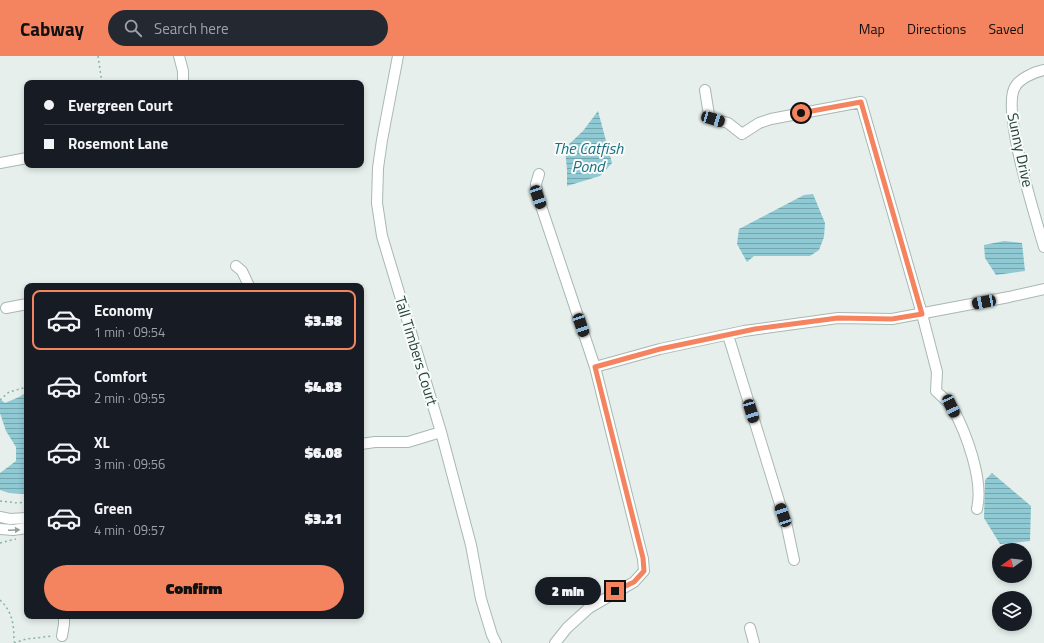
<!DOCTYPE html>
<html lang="en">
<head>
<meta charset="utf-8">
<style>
	body { margin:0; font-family:"Titillium Web",sans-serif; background:#242831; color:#f1f3f6; height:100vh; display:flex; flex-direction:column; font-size:15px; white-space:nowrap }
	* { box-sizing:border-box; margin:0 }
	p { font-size:13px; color:#9ea1a6 }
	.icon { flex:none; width:22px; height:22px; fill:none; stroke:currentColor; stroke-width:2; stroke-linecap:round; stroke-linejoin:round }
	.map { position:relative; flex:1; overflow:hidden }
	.side { position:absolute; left:24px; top:227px; width:340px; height:336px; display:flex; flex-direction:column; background:#171b24; border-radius:8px; box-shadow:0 2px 6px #0003 }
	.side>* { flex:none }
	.guide { position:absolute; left:24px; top:24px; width:340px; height:88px; border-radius:8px; box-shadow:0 2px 6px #0003; display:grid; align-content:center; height:88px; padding:0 20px; background:#171b24 }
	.needle { width:26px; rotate:255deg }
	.tools { position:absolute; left:992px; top:487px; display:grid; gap:8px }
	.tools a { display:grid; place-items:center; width:40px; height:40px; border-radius:50%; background:#171b24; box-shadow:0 2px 6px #0003; font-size:20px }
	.end { position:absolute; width:18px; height:18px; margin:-9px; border:5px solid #f4845f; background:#111; box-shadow:0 0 0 2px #111 }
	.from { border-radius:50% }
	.bubble { position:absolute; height:28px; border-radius:14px; background:#171b24; box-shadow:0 2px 6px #0003; font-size:13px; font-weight:800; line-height:28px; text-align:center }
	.car { position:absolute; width:12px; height:24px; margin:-12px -6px; border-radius:5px; box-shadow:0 0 3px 1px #0007; background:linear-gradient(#222 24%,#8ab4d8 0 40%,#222 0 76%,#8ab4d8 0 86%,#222 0) }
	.guide b { display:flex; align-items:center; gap:14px; height:38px; font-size:15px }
	.guide b+b { border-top:1px solid #363941 }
	.guide i { width:10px; height:10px; background:#f1f3f6 }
	ul { padding:7px 0 0; list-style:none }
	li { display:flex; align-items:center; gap:12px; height:60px; margin:0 8px 6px; padding:0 12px; border:2px solid transparent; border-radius:8px }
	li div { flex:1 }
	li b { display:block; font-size:15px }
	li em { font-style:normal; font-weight:800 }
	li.selected { border-color:#f4845f }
	li>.icon { width:36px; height:36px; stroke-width:1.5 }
	.action { display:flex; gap:8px; margin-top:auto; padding:8px 20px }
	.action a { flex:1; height:46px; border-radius:24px; background:#f4845f; color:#111; font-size:16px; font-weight:800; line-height:46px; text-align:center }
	header { display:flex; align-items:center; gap:24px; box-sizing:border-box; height:56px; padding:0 20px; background:#f4845f; color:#111 }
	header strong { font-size:19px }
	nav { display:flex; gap:22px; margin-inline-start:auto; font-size:14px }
	.search { width:280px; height:36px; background:#242831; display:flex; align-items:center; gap:10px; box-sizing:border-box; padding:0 14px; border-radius:22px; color:#9ea1a6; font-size:15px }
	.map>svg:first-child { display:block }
</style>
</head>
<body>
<header>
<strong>Cabway</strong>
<div class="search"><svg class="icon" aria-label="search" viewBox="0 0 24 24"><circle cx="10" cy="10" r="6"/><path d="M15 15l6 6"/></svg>Search here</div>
<nav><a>Map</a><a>Directions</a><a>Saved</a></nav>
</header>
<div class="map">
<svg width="1044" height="587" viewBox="0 0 1044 587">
	<defs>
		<pattern id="water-rules" width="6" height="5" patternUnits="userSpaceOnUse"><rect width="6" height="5" fill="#8ec9d4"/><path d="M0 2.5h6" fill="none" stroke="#74a5ad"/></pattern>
	</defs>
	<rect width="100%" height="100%" fill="#e6efeb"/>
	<path fill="url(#water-rules)" d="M 598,55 L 612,107 L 600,120 L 567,130 L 567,114 L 565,92 L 583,75 Z
		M 813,138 L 825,167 L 824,181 L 819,194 L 810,200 L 754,200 L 747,206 L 737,188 L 739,173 L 804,139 Z
		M 1004,185 L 1022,187 L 1025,215 L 996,219 L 985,202 L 984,189 Z
		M 27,336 L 27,438 L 9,437 L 0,434 L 0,417 L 16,405 L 16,391 L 6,375 L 0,357 L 0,343 L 5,347 L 19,341 Z
		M 992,417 L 1031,450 L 1030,485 L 1000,488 L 984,462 L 985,424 Z"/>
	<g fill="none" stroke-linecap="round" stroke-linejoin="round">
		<g stroke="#a8b8b2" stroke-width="12">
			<path id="minor" d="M 179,0 L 183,15 L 183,27
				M 398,0 L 382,84 L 378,112 L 377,147 L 382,180 L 441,376 L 471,489 L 481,543 L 492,579 L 496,587
				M 1044,14 C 1034,16 1018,23 1014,33 C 1003,59 1035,160 1044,191
				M 705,34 L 709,59 L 713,63 L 728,67 L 742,78 L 759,67 L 771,63 L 861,46 L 922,258 L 937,316 L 936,335 C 941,340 948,345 952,351 C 966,376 984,424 977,453
				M 0,107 L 27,102
				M 539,118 L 536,128 L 538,141 L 595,311 L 643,503 L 644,515 L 634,526 L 589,552 L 567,572 L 555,587
				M 236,210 L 242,215 L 249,230
				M 6,252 L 27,248
				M 728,279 L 787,471 L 794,504
				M 595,311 L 660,293 L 744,275 L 838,262 L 892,263 L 1009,241 L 1044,233
				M 361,388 L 375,386 L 408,386 L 441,376
				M 0,461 L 10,463 L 27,462
				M 0,473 L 13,474 L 27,472
				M 750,572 L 754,587
				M 62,580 L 64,568 L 64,560"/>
		</g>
		<path stroke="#86b3a5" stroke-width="1.5" stroke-dasharray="2 3" stroke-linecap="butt" d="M 98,0 L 102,27
			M 0,344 L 9,336 L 27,331
			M 0,445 L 18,447 L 27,446
			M 0,487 L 16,483
			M 0,544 C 13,556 14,570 14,586
			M 14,587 L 26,583 L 53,580"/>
		<use href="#minor" stroke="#fff" stroke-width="10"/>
	</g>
	<defs><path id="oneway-solid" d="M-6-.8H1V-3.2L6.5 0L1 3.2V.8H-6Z"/></defs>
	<use fill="#92a09c" href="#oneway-solid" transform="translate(14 474) rotate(-2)"/>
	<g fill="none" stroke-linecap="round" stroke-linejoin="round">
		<path stroke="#f4845f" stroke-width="5" d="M 615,535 L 634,526 L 644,515 L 643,502 L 595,311 L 660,293 L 755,273 L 838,262 L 892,263 L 922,258 L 861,46 L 801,57"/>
	</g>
	<g text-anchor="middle" stroke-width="4" stroke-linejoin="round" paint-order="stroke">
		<g font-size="15" fill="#24423a" stroke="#f7fbf9">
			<text transform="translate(1020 94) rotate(78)" y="5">Sunny Drive</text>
			<text transform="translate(416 295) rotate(73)" y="5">Tall Timbers Court</text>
		</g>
		<g font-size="16" font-style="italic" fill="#1c6f80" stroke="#f7fbf9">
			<text x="588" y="98">The Catfish<tspan x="588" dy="18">Pond</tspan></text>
		</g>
	</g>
</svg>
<div class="tools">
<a><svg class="needle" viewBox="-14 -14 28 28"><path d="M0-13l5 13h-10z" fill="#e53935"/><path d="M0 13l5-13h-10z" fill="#9ea1a6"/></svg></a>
<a><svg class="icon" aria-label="layers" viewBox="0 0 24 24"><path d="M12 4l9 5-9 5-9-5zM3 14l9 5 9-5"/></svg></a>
</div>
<i class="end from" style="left:801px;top:57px"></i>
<i class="end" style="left:615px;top:535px"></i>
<div class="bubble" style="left:535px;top:521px;width:66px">2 min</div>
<i class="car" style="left:713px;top:63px;rotate:107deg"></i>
<i class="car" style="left:538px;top:141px;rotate:161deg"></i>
<i class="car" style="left:984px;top:246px;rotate:259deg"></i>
<i class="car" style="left:581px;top:269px;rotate:161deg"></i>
<i class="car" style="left:951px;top:350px;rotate:155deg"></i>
<i class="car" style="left:751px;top:355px;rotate:163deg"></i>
<i class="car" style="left:783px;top:459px;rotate:341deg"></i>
<div class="guide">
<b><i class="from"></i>Evergreen Court</b>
<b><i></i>Rosemont Lane</b>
</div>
<section class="side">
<ul>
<li class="selected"><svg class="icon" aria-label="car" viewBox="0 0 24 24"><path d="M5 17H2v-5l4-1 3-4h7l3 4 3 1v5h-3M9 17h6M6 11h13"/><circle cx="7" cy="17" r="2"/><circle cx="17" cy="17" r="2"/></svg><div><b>Economy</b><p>1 min · 09:54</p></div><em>$3.58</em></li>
<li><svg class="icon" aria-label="car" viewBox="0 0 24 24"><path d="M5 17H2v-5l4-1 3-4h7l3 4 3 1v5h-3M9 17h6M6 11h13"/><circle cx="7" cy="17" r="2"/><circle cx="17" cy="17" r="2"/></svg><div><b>Comfort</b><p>2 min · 09:55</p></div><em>$4.83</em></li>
<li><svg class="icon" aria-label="car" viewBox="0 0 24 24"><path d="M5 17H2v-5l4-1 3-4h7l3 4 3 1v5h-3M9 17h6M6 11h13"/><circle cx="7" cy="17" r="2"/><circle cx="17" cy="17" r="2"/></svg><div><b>XL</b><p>3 min · 09:56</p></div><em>$6.08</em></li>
<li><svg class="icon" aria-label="car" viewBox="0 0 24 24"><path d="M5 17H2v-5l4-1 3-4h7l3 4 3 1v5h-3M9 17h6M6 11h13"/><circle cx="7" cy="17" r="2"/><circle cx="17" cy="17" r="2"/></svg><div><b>Green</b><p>4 min · 09:57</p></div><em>$3.21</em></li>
</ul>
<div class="action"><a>Confirm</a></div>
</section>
</div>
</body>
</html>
